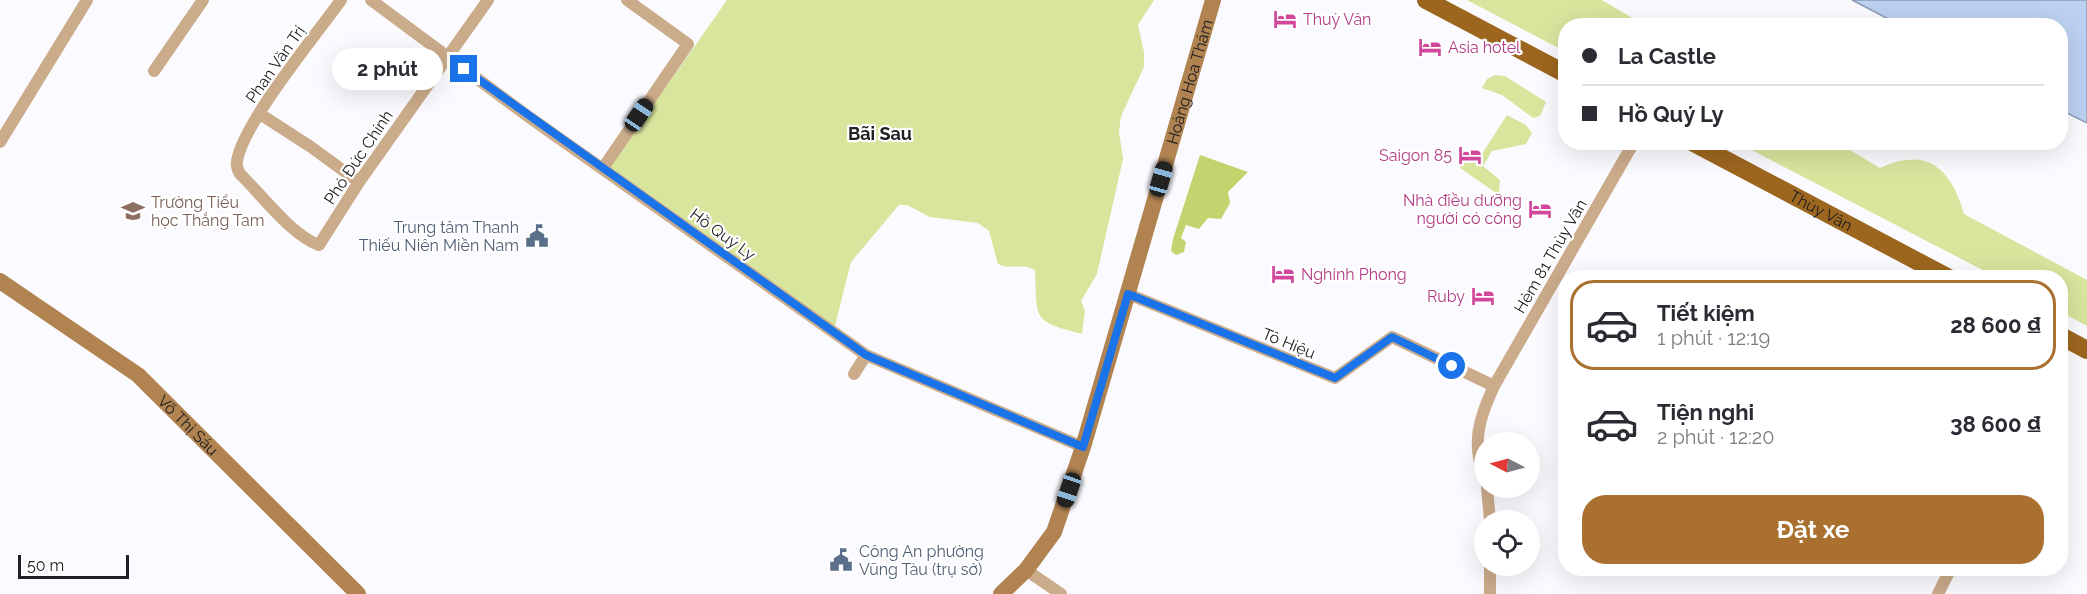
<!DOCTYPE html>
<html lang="vi">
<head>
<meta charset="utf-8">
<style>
	body { margin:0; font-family:Raleway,sans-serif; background:#f7f7f7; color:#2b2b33; height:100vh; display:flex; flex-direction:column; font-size:22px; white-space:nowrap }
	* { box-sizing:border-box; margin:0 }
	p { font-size:20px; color:#7c7c81 }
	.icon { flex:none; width:33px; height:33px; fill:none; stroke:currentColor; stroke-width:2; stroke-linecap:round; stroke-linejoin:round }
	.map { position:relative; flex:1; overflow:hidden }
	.details { position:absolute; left:1558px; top:270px; width:510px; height:306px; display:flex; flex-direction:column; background:#fff; border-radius:24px; box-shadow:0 6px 24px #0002 }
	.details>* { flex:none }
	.guide { position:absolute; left:1558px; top:18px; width:510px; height:132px; border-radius:24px; box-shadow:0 6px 24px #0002; display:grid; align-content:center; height:132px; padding:0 24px; background:#fff }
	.needle { width:39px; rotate:276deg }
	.fabs { position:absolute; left:1474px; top:432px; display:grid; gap:12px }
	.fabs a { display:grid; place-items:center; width:66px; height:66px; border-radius:50%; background:#fff; box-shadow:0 6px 24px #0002; font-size:30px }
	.scale { position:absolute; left:18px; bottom:15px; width:111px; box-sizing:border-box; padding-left:6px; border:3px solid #212023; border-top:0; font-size:16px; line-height:21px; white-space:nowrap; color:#212023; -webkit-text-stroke:4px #fff; paint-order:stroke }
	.end { position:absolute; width:27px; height:27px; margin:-14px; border:8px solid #1a73e8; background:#fff; box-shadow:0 0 0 3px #fff }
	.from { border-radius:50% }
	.bubble { position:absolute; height:42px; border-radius:21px; background:#fff; box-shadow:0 6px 24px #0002; font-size:20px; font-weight:700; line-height:42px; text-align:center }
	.car { position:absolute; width:18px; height:36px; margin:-18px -9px; border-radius:8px; box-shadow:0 0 4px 2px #0007; background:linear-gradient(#222 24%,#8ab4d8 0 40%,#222 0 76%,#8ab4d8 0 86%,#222 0) }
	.guide b { display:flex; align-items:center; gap:21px; height:57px; font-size:22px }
	.guide b+b { border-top:2px solid #e1e1e2 }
	.guide i { width:15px; height:15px; background:#2b2b33 }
	ul { padding:10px 0 0; list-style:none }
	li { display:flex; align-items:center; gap:18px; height:90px; margin:0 12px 9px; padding:0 12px; border:3px solid transparent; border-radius:24px }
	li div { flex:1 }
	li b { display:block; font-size:22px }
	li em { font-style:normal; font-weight:700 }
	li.active { border-color:#aa7030 }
	li>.icon { width:54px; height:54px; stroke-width:1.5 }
	.button { display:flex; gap:12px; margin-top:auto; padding:12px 24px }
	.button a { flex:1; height:69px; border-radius:24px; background:#aa7030; color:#fff; font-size:24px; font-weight:700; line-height:69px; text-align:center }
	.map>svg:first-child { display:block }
</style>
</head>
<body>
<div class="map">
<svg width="2087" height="594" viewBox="0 0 2087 594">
	<rect width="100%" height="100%" fill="#fbfbff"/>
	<path fill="#d8e59d" d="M 727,0 L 1154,0 L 1138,25 L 1144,52 L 1144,67 L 1121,116 L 1119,132 L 1123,159 L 1097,274 L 1081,301 L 1085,311 L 1082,334 C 1032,321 1037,320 1035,270 C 1022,263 1010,270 998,264 L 989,231 L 978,223 L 930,217 L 907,205 L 899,205 L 851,262 L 835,326 L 610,167 Z
		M 1467,0 L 1602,0 L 1644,25 L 1566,26 L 1566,52 Z
		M 1495,75 L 1505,76 L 1546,102 L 1540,116 L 1533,118 L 1502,95 L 1482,88 L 1487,79 Z
		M 1507,115 L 1526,125 L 1532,133 L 1526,144 L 1492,151 L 1483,166 L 1500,180 L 1499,195 L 1460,168 L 1466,157 L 1476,163 Z
		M 1738,143 L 1838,143 L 1880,168 C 1928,146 1951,169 1964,214 L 2087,280 L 2087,326 L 2061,312 L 2061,278 L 1996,277 Z"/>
	<path fill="#c4d36d" d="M 1200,155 L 1248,172 L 1228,192 L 1230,203 L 1221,219 L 1208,218 L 1199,229 L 1186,225 L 1181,238 L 1186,242 L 1184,252 L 1176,255 L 1171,251 L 1173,239 Z"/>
	<path fill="#bcd0f1" stroke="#8e9bb3" stroke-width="1.5" d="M 1852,0 L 2087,0 L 2087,123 L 2061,110 L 2061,26 L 1900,25 Z"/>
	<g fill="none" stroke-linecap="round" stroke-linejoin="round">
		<path stroke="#caab8a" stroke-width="12" d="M 341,0 C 316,35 243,123 237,161 C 236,166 237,169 240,174 C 262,195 291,235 319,245 L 359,182 L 488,0
			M 371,0 L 529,117 L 866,355 L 1083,447
			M 154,71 L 203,0
			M 260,114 L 311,147 L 359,182
			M 0,142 L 87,0
			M 603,168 L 688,44 L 627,0
			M 1128,294 L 1335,378 L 1392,337 L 1494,386
			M 2061,351 L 2067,339
			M 854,374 L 866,355
			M 1485,478 C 1471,444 1479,418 1494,386 L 1634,142
			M 1487,488 L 1490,520
			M 1490,566 L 1490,594
			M 1026,570 L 1061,594
			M 1938,594 L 1951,568"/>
		<g stroke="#b08350" stroke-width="16">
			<path id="s1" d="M 0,281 L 138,375 L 358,594"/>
			<path id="s2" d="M 1001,594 L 1026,570 L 1054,532 L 1083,447 L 1213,0"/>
		</g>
		<g stroke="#9c661e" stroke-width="18">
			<path d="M 1426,0 L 1566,74"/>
			<path id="s3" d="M 1692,142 L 1949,278"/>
			<path d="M 2061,336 L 2087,350"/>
		</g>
	</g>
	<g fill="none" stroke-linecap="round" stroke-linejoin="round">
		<path stroke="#1a73e8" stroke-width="8" d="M 464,69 L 866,355 L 1083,447 L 1128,294 L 1335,378 L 1392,337 L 1452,366"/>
	</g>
	<defs>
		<g id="hotel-bare" transform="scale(1.8)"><path d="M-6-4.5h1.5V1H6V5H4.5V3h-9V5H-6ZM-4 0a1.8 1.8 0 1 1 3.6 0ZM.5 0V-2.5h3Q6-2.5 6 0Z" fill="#d1479c" stroke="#fff" stroke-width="2.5" paint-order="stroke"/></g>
		<g id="school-bare" transform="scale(1.8)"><path d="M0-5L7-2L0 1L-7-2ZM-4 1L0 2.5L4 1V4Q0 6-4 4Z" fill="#8d6e63" stroke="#fff" stroke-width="2.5" paint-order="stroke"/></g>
		<g id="civic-bare" transform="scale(1.8)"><path d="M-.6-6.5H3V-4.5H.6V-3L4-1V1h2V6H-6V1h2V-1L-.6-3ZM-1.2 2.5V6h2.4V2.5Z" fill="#5c6f8a" stroke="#fff" stroke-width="2.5" paint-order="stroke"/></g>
	</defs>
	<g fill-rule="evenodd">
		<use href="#hotel-bare" x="1285" y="19"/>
		<use href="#hotel-bare" x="1430" y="47"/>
		<use href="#hotel-bare" x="1470" y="155"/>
		<use href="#hotel-bare" x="1540" y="209"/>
		<use href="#school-bare" x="133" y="211"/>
		<use href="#civic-bare" x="537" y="236"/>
		<use href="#hotel-bare" x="1283" y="274"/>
		<use href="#hotel-bare" x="1483" y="296"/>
		<use href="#civic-bare" x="841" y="560"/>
	</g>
	<g text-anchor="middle" stroke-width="4.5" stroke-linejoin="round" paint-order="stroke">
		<g font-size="16" fill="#b23c85" stroke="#fff" text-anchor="start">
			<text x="1303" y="25">Thuỳ Vân</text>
			<text x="1448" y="53">Asia hotel</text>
			<text x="1452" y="161" text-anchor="end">Saigon 85</text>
			<text x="1522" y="206" text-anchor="end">Nhà điều dưỡng<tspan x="1522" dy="18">người có công</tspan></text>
			<text x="1301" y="280">Nghinh Phong</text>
			<text x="1465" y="302" text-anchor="end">Ruby</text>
		</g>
		<g font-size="16" fill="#212023" stroke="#fff">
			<text transform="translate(275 64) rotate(-55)" y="6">Phan Văn Trị</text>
			<text dy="6" stroke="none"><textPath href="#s2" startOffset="552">Hoàng Hoa Thám</textPath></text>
			<text transform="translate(358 157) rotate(-56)" y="6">Phó Đức Chính</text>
			<text dy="6" stroke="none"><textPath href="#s3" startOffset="146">Thùy Vân</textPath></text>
			<text transform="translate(723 234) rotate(36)" y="6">Hồ Quý Ly</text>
			<text transform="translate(1550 256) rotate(-60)" y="6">Hẻm 81 Thùy Vân</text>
			<text transform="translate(1289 343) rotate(22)" y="6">Tô Hiệu</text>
			<text dy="6" stroke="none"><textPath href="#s1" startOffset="238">Võ Thị Sáu</textPath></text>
		</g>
		<g font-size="16" fill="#785e54" stroke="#fff" text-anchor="start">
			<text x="151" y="208">Trường Tiểu<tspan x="151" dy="18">học Thắng Tam</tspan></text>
		</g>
		<g font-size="16" fill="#4e5e75" stroke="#fff" text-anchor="end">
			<text x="519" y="233">Trung tâm Thanh<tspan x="519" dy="18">Thiếu Niên Miền Nam</tspan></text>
			<text x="859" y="557" text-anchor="start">Công An phường<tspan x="859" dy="18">Vũng Tàu (trụ sở)</tspan></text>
		</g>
		<g font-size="18" font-weight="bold" fill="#212023" stroke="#fff">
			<text x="880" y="140">Bãi Sau</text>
		</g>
	</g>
</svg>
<div class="fabs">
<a><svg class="needle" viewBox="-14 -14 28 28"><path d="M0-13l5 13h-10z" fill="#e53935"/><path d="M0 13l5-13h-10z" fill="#7c7c81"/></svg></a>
<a><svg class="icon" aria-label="locate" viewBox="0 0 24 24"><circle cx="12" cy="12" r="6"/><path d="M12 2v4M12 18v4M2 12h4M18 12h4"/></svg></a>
</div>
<div class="scale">50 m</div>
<i class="end from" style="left:1452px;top:366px"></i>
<i class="end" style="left:464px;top:69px"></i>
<div class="bubble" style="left:332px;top:48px;width:111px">2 phút</div>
<i class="car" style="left:639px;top:115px;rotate:34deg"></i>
<i class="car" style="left:1161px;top:179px;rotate:16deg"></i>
<i class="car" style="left:1069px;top:490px;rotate:199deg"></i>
<div class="guide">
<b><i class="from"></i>La Castle</b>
<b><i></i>Hồ Quý Ly</b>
</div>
<section class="details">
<ul>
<li class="active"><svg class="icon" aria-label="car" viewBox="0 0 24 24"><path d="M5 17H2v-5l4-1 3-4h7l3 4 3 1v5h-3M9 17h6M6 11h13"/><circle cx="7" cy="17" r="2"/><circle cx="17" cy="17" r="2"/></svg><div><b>Tiết kiệm</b><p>1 phút · 12:19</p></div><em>28 600 ₫</em></li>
<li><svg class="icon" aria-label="car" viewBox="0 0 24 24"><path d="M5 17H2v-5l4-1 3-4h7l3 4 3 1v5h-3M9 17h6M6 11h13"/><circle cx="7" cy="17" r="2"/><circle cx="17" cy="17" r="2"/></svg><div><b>Tiện nghi</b><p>2 phút · 12:20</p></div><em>38 600 ₫</em></li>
</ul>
<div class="button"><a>Đặt xe</a></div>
</section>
</div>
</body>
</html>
